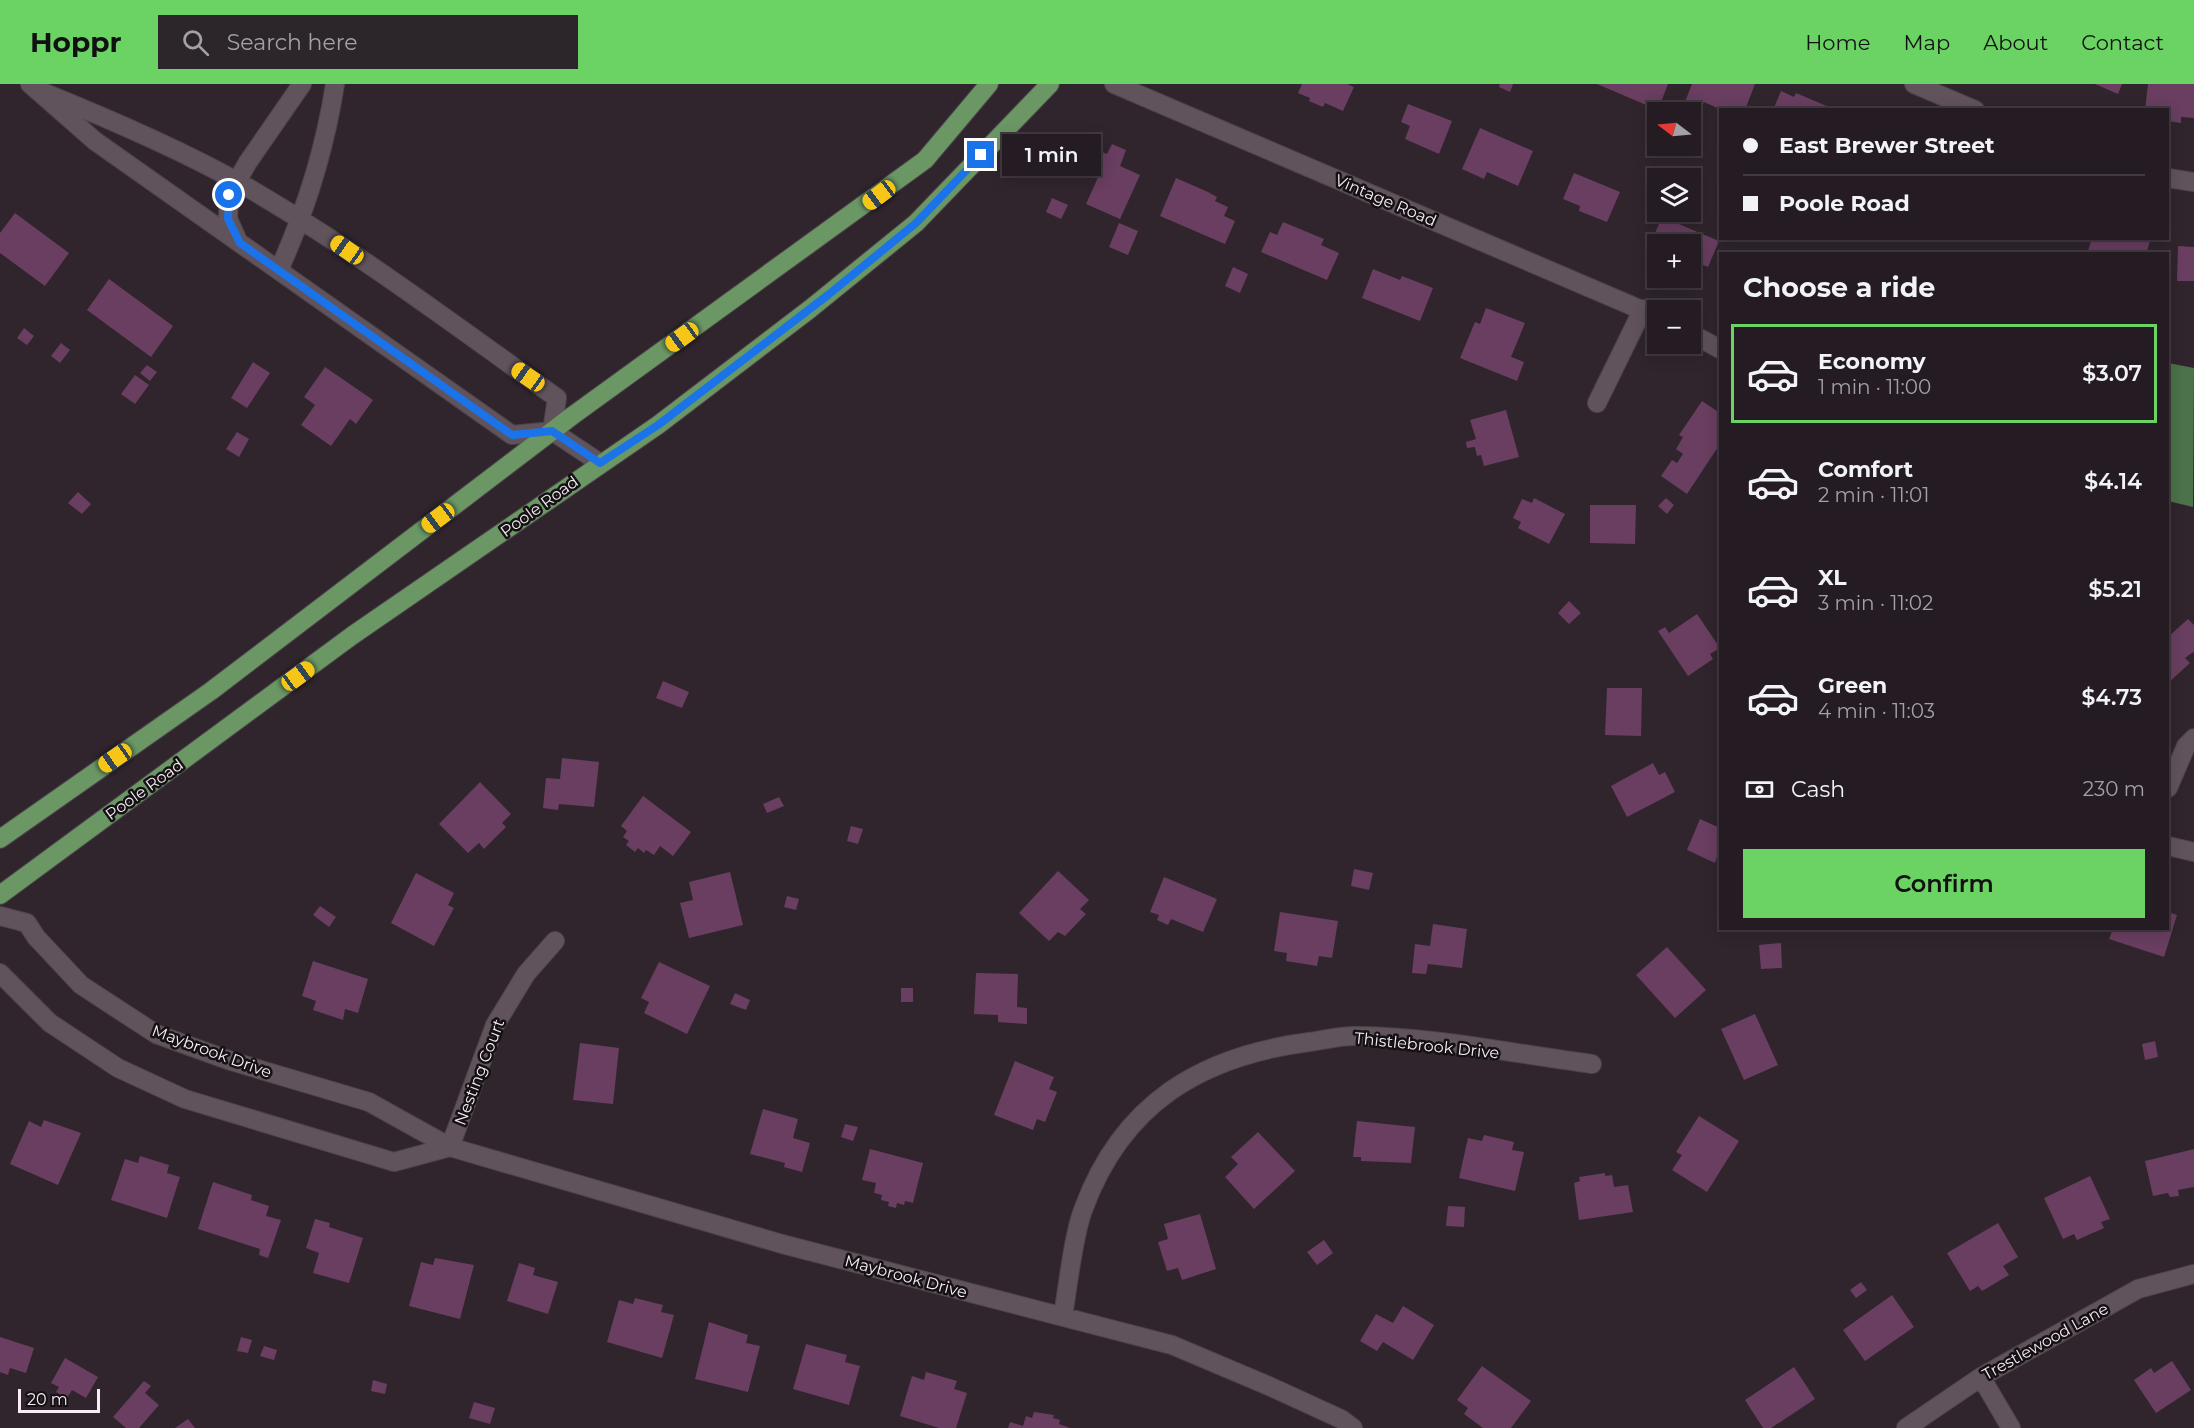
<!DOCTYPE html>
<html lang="en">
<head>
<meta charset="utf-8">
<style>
	body { margin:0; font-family:Montserrat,sans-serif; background:#2c252a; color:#f1f3f6; height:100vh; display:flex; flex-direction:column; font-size:22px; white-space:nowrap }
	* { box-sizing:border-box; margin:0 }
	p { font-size:20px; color:#a3a1a5 }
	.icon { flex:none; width:33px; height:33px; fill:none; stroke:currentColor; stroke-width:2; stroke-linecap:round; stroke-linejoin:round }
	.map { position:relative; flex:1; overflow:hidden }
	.drawer { position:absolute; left:1719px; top:168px; width:450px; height:678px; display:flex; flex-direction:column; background:#241c22; border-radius:0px; box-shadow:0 3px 15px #0003,0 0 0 2px #413a40 }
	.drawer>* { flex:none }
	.top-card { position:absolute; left:1719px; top:24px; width:450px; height:132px; border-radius:0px; box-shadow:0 3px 15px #0003,0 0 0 2px #413a40; display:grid; align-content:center; height:132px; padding:0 24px; background:#241c22 }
	.needle { width:39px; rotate:286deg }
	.fabs { position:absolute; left:1647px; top:18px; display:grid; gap:12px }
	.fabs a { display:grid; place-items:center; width:54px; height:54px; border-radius:0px; background:#241c22; box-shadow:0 3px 15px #0003,0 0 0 2px #413a40; font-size:30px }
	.scale { position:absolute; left:18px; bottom:15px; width:82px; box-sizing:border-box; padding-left:6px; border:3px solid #f5edf3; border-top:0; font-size:16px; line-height:21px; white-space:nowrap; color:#f5edf3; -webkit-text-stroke:4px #151014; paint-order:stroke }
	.end { position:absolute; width:27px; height:27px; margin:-14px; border:8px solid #1a73e8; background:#fff; box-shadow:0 0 0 3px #fff }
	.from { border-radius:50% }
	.bubble { position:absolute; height:42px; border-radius:0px; background:#241c22; box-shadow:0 3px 15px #0003,0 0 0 2px #413a40; font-size:20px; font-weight:600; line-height:42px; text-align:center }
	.car { position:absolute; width:18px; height:36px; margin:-18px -9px; border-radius:8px; box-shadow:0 0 4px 2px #0007; background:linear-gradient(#f5c518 24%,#345 0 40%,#f5c518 0 76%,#345 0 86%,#f5c518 0) }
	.top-card b { display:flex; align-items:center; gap:21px; height:57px; font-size:22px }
	.top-card b+b { border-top:2px solid #413a40 }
	.top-card i { width:15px; height:15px; background:#f1f3f6 }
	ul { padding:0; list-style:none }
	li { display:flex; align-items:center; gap:18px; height:99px; margin:0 12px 9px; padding:0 12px; border:3px solid transparent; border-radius:0px }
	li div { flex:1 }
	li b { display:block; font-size:22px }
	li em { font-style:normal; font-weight:600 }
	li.selected { border-color:#6ad363 }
	li>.icon { width:54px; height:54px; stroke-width:1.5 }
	h2 { padding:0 24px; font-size:27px; line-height:72px }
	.pay { display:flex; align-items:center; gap:15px; height:66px; padding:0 24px; font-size:22px }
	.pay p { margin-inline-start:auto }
	.button { display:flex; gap:12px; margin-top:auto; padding:12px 24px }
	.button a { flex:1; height:69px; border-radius:0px; background:#6ad363; color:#111; font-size:24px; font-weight:600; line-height:69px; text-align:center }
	header { display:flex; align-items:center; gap:36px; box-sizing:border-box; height:84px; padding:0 30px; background:#6ad363; color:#111 }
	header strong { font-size:28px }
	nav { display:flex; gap:33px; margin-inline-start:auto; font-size:21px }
	.search { width:420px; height:54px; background:#2c252a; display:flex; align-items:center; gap:15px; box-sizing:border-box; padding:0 21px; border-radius:0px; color:#a3a1a5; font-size:22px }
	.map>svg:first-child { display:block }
</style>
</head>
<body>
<header>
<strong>Hoppr</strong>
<div class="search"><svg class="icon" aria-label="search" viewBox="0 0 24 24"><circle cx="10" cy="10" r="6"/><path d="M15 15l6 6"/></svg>Search here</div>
<nav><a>Home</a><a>Map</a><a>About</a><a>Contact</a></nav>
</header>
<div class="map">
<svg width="2194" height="1344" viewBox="0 0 2194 1344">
	<rect width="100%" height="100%" fill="#30252d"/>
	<path fill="#4b7248" d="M 2168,279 L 2194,284 L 2193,423 L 2168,417 Z"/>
	<path fill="#693e60" d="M 1302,0 L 1347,0 L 1354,3 L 1343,27 L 1325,19 L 1323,23 L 1309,17 L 1310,14 L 1298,9 Z
		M 1500,0 L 1513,0 L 1510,8 L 1499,3 Z
		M 1597,0 L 1668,0 L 1658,26 Z
		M 1692,0 L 1755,0 L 1745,26 L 1722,26 L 1704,18 L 1699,29 L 1683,23 Z
		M 2095,0 L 2122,0 L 2118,10 Z
		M 2148,0 L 2194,0 L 2194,34 L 2181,33 L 2181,39 L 2168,37 L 2168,26 L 2145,26 Z
		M 1781,7 L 1794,13 L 1796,9 L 1836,26 L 1773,26 Z
		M 1408,20 L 1452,37 L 1439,70 L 1405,55 L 1410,42 L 1401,38 Z
		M 1480,44 L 1533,67 L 1518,102 L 1487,88 L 1484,95 L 1462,85 Z
		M 1112,60 L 1126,66 L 1120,82 L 1140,91 L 1120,135 L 1086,120 L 1100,89 L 1089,84 L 1097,66 L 1107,70 Z
		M 1574,89 L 1620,108 L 1607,138 L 1579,127 L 1580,122 L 1563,115 Z
		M 1176,94 L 1208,108 L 1217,113 L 1215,117 L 1228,123 L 1224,132 L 1235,137 L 1225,160 L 1160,132 Z
		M 1052,114 L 1068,121 L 1061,135 L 1046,128 Z
		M 15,129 L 69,169 L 45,202 L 0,169 L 0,149 Z
		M 1662,133 L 1719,157 L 1708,183 L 1690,176 L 1690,160 L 1658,160 L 1658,169 L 1648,165 Z
		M 1283,138 L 1324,155 L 1321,161 L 1339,169 L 1327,196 L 1261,168 L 1270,148 L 1277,151 Z
		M 1119,139 L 1138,147 L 1128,171 L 1109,163 Z
		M 2092,154 L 2151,154 L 2146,170 L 2098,170 L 2088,167 Z
		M 2178,162 L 2194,163 L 2194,197 L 2177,197 Z
		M 1233,183 L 1248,190 L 1240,209 L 1225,202 Z
		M 1373,185 L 1400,196 L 1402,192 L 1433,204 L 1420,237 L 1362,214 Z
		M 109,195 L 173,242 L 151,273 L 87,226 Z
		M 1486,224 L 1525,239 L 1511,273 L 1524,278 L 1517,297 L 1460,274 L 1475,238 L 1480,240 Z
		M 24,244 L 34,252 L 27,261 L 17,254 Z
		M 61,259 L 70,266 L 60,279 L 51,272 Z
		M 253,278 L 270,289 L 247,324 L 231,314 Z
		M 147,281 L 157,288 L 150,297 L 140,289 Z
		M 325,283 L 373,316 L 356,340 L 350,335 L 331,362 L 301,341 L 315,321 L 304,313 Z
		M 135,291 L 149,301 L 135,320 L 121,310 Z
		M 1702,317 L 1720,329 L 1720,360 L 1687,410 L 1661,392 L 1672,376 L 1677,379 L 1683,370 L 1676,365 L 1683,353 L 1679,351 Z
		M 1506,326 L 1519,373 L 1484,382 L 1481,371 L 1477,372 L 1475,363 L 1467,364 L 1466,358 L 1476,355 L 1470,336 Z
		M 237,348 L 249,355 L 239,373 L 226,365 Z
		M 78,408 L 91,420 L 82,430 L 68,419 Z
		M 1534,414 L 1565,430 L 1549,460 L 1518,444 L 1521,438 L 1513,434 L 1522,415 L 1532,419 Z
		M 1666,414 L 1674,421 L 1667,430 L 1658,422 Z
		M 1590,421 L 1636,421 L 1635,460 L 1590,459 Z
		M 1569,517 L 1581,529 L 1569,540 L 1558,529 Z
		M 1697,530 L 1720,564 L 1710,570 L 1713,575 L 1688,592 L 1658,547 L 1665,543 L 1669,549 Z
		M 2188,535 L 2194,541 L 2194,569 L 2193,568 L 2185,574 L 2190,579 L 2168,599 L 2168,553 Z
		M 663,597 L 689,608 L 682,624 L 656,614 Z
		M 1607,604 L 1642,604 L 1641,652 L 1605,651 Z
		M 562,674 L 599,678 L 594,723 L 559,720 L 558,726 L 543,724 L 546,694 L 560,695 Z
		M 1653,679 L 1659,691 L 1665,688 L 1675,708 L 1627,733 L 1611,702 Z
		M 480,698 L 511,730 L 502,739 L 506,743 L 484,765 L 479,759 L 468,769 L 439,740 Z
		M 643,712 L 691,748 L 673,772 L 660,762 L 654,771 L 646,766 L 644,769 L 638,764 L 635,768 L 626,761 L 629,757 L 623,753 L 627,747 L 621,742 Z
		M 779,713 L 784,722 L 767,729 L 763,720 Z
		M 1700,735 L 1720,744 L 1720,775 L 1717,773 L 1715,779 L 1687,766 Z
		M 851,742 L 863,745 L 858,760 L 847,757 Z
		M 1354,785 L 1373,789 L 1369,806 L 1351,802 Z
		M 1058,787 L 1089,816 L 1080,825 L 1086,830 L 1065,852 L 1058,848 L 1049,857 L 1019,829 Z
		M 730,788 L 743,841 L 689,854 L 680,819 L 693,816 L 689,798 Z
		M 416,789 L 454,809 L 448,821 L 454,824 L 434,862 L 391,839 Z
		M 1164,793 L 1217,815 L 1203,848 L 1171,835 L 1168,841 L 1157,836 L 1159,831 L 1150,828 Z
		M 787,812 L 799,815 L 796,826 L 784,823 Z
		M 320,822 L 336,833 L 329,843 L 313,831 Z
		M 1280,828 L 1338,837 L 1332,874 L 1319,872 L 1317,882 L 1286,877 L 1287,869 L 1274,867 Z
		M 2168,828 L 2177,831 L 2164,873 L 2109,855 L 2113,844 L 2168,844 Z
		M 1433,840 L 1467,845 L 1462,884 L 1428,880 L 1426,890 L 1412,889 L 1415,860 L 1430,862 Z
		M 1781,859 L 1782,884 L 1761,885 L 1759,861 Z
		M 1667,863 L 1706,906 L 1675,934 L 1636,891 Z
		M 313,877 L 368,895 L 358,929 L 345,925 L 343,936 L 313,926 L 316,917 L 302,912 Z
		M 659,878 L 710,902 L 687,950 L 644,929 L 649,918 L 641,914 Z
		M 976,889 L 1018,890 L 1017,923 L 1027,924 L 1027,940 L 998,938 L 998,931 L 974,930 Z
		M 901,904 L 913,904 L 913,918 L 901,918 Z
		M 735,909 L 750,916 L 746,926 L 730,920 Z
		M 1755,930 L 1778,981 L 1744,996 L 1721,945 Z
		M 2155,957 L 2158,973 L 2145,976 L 2142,960 Z
		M 580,959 L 619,964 L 613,1020 L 573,1016 Z
		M 1015,977 L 1054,993 L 1049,1005 L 1057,1008 L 1045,1038 L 1037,1035 L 1033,1046 L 994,1031 Z
		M 763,1025 L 798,1035 L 793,1054 L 810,1059 L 802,1088 L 784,1083 L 785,1079 L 750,1070 Z
		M 1699,1032 L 1739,1057 L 1707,1108 L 1672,1086 L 1682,1071 L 1676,1068 Z
		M 44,1036 L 81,1049 L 58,1101 L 10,1080 L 29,1037 L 41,1043 Z
		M 1357,1037 L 1415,1043 L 1411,1079 L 1361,1077 L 1361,1073 L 1353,1073 Z
		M 845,1040 L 858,1043 L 853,1057 L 841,1053 Z
		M 1258,1048 L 1295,1087 L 1254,1125 L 1225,1093 L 1238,1080 L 1231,1073 Z
		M 1484,1051 L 1514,1058 L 1512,1066 L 1524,1068 L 1515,1107 L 1459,1094 L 1468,1054 L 1482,1057 Z
		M 870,1065 L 923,1079 L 913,1119 L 905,1117 L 904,1121 L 897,1119 L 896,1124 L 888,1122 L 889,1118 L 881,1116 L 882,1111 L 874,1109 L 876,1099 L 862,1096 Z
		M 2194,1065 L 2194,1103 L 2178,1106 L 2179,1112 L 2170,1113 L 2168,1109 L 2153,1112 L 2145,1077 Z
		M 140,1072 L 169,1081 L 167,1089 L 180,1093 L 167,1134 L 111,1116 L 125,1075 L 138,1079 Z
		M 1605,1089 L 1605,1092 L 1612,1091 L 1614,1103 L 1628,1101 L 1633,1128 L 1579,1136 L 1574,1099 L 1580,1097 L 1579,1093 Z
		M 2090,1092 L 2110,1135 L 2101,1138 L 2104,1144 L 2077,1156 L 2074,1150 L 2063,1155 L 2044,1114 Z
		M 213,1098 L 252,1111 L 251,1116 L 269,1122 L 266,1132 L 281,1136 L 268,1174 L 259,1171 L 260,1165 L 198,1145 Z
		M 1448,1122 L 1465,1123 L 1464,1143 L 1446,1142 Z
		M 1200,1130 L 1216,1185 L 1182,1196 L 1178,1184 L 1167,1187 L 1158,1158 L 1168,1155 L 1164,1140 Z
		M 315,1135 L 330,1139 L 329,1143 L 363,1154 L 349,1199 L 313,1189 L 319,1169 L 306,1164 Z
		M 1998,1139 L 2018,1173 L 2003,1182 L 2009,1191 L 1982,1207 L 1978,1202 L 1970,1207 L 1947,1169 Z
		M 1324,1156 L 1333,1169 L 1317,1181 L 1307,1168 Z
		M 435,1174 L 474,1181 L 460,1235 L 409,1222 L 421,1178 L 433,1181 Z
		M 519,1179 L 535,1184 L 533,1191 L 558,1198 L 548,1230 L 507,1217 Z
		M 1861,1198 L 1867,1206 L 1856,1214 L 1850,1206 Z
		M 1892,1211 L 1914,1243 L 1865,1277 L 1843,1246 Z
		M 635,1214 L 663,1221 L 661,1228 L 674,1231 L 662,1274 L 607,1258 L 619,1216 L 633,1220 Z
		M 1403,1222 L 1434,1241 L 1413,1276 L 1383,1258 L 1377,1267 L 1360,1257 L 1376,1230 L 1393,1239 Z
		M 709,1238 L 748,1251 L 746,1259 L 760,1262 L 748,1308 L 695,1295 Z
		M 0,1253 L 34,1264 L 26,1289 L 10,1284 L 8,1291 L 0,1288 Z
		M 241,1253 L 252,1256 L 248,1269 L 237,1267 Z
		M 806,1260 L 847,1271 L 845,1278 L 860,1282 L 849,1321 L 793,1305 Z
		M 264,1262 L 277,1266 L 274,1276 L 260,1272 Z
		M 65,1274 L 98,1293 L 86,1314 L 72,1306 L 67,1314 L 56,1308 L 59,1303 L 51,1299 Z
		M 2172,1277 L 2191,1306 L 2156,1329 L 2134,1296 L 2151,1284 L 2154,1289 Z
		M 1482,1282 L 1531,1317 L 1511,1344 L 1483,1344 L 1464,1330 L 1468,1324 L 1457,1316 Z
		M 1794,1283 L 1815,1315 L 1771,1344 L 1763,1344 L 1745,1316 Z
		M 926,1288 L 957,1297 L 954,1305 L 967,1309 L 956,1344 L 939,1344 L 900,1332 L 912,1292 L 924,1296 Z
		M 373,1296 L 387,1300 L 385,1310 L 371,1307 Z
		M 144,1297 L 151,1302 L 145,1309 L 159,1321 L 139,1344 L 126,1344 L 113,1333 Z
		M 474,1318 L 495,1324 L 490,1340 L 469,1334 Z
		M 1034,1328 L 1054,1331 L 1053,1334 L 1060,1336 L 1059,1340 L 1070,1344 L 1008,1344 L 1010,1338 L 1023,1342 L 1026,1332 L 1032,1334 Z
		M 188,1335 L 195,1344 L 175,1344 Z"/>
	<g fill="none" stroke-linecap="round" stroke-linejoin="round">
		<g stroke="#4d444b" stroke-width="20">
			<path id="minor" d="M 30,0 L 95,57 L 512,351 L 552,347
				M 1114,0 L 1658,233
				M 1914,0 L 1975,26
				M 40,7 C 107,34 175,63 238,98 C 350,162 453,240 557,314 L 552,347
				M 2168,94 L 2194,98
				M 238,157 L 228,135 L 229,111 L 248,78 L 302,0
				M 279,186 C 306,126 325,65 335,0
				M 1690,249 L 1720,265
				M 1597,319 L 1643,225
				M 552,347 L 600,379
				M 2168,704 L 2186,662 L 2194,654
				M 2168,762 L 2194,768
				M 0,832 L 27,839 L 36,853 L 81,901 L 156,950 L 231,977 L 369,1018 L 450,1063 L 782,1160 L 1172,1261 L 1269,1302 L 1341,1335 L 1353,1344
				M 0,889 L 50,939 L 118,984 L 185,1015 L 394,1078 L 450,1063
				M 450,1063 L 495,941 L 526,890 L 555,857
				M 1063,1232 C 1068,1202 1073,1153 1083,1126 C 1122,1019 1201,972 1309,958 C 1324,956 1339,952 1354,952 C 1430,952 1516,970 1592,980
				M 1981,1293 L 2011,1344
				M 1906,1344 L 1981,1293 L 2138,1205 L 2194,1190"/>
		</g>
		<g stroke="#4d444b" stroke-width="20">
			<path id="major" d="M 0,755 L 211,607 L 572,332 L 925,76 L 989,0
				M 0,811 L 353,551 L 658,341 L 810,225 L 916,139 L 1050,0"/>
		</g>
		<use href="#minor" stroke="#60535c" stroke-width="18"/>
		<use href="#major" stroke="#6a9764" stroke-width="18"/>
	</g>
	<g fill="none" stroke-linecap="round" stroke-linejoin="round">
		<path stroke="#1a73e8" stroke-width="8" d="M 229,111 L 228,135 L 240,159 L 512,351 L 552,347 L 600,379 L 658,341 L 828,211 L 916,139 L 981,71"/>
	</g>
	<g text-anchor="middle" stroke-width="5" stroke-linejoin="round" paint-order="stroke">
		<g font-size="16" fill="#f5edf3" stroke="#151014">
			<text transform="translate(1386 116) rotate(23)" y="6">Vintage Road</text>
			<text transform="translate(539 422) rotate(-36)" y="6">Poole Road</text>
			<text transform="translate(144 705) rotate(-36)" y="6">Poole Road</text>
			<text transform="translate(1427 961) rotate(6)" y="6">Thistlebrook Drive</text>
			<text transform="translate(212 967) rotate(20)" y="6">Maybrook Drive</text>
			<text transform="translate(479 988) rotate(-69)" y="6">Nesting Court</text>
			<text transform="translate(906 1192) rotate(15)" y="6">Maybrook Drive</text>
			<text transform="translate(2045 1257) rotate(-29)" y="6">Trestlewood Lane</text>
		</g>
	</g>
</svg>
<div class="fabs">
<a><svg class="needle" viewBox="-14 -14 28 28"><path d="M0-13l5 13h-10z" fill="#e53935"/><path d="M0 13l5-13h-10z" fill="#a3a1a5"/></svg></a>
<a><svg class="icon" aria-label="layers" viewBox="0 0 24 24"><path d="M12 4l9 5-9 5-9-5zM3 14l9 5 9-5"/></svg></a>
<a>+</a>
<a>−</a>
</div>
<div class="scale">20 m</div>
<i class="end from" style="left:229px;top:111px"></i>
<i class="end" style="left:981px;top:71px"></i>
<div class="bubble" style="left:1002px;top:50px;width:99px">1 min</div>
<i class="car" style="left:879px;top:111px;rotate:233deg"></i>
<i class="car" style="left:347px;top:166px;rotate:305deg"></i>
<i class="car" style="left:682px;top:253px;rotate:234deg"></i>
<i class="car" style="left:528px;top:293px;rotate:305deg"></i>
<i class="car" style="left:438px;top:434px;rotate:233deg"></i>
<i class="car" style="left:298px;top:592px;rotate:54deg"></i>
<i class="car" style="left:115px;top:674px;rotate:235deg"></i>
<div class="top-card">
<b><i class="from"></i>East Brewer Street</b>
<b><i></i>Poole Road</b>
</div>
<section class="drawer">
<h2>Choose a ride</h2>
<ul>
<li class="selected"><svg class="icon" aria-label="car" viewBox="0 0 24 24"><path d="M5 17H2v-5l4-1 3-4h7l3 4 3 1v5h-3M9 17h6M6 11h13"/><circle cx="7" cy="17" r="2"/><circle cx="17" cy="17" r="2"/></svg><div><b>Economy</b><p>1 min · 11:00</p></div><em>$3.07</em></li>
<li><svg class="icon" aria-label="car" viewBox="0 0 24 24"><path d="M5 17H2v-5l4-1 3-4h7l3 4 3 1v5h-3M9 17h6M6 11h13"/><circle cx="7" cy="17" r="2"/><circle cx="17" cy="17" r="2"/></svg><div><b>Comfort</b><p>2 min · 11:01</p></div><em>$4.14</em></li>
<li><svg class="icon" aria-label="car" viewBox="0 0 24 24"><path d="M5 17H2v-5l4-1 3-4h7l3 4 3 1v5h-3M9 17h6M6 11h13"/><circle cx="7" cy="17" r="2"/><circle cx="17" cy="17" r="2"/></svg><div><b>XL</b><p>3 min · 11:02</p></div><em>$5.21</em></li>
<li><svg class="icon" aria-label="car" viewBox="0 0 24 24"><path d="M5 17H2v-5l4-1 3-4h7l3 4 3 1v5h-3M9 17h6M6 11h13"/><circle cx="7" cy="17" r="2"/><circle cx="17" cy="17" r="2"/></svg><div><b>Green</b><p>4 min · 11:03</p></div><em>$4.73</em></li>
</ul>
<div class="pay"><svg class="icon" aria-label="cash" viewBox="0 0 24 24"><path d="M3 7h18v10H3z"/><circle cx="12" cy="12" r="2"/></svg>Cash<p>230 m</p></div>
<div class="button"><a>Confirm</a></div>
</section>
</div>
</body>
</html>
